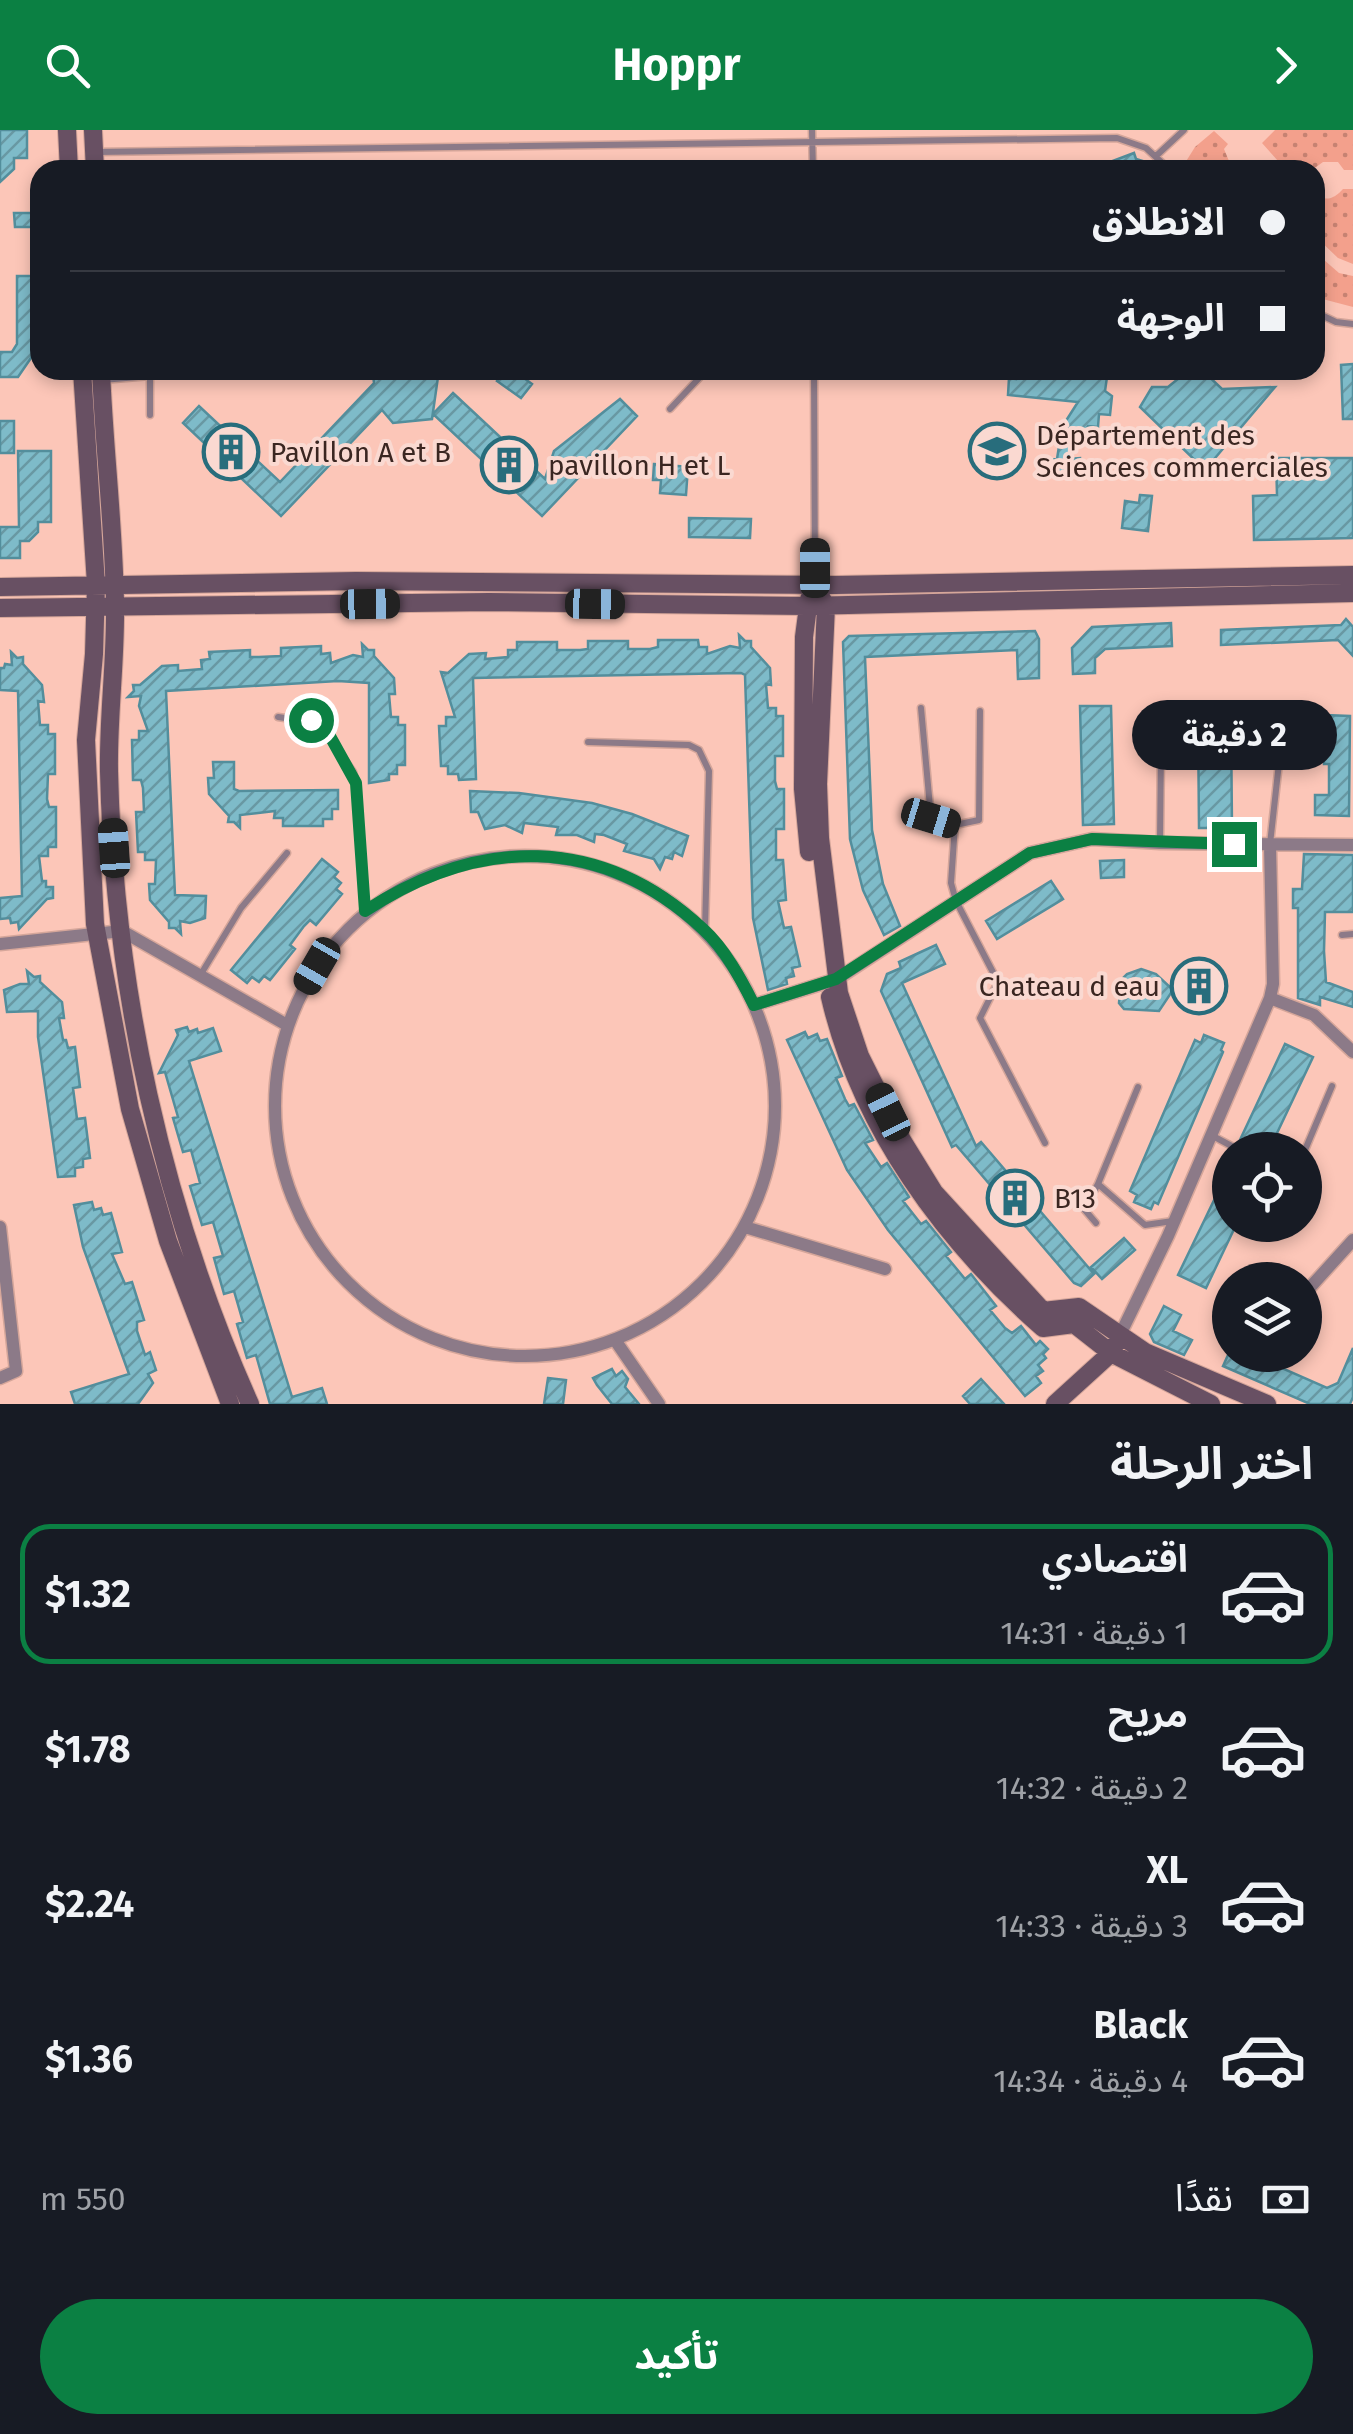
<!DOCTYPE html>
<html lang="ar">
<head>
<meta charset="utf-8">
<style>
	body { margin:0; font-family:"Fira Sans","Noto Sans Arabic",sans-serif; background:#242831; color:#f1f3f6; direction:rtl; height:100vh; display:flex; flex-direction:column; font-size:38px; white-space:nowrap }
	* { box-sizing:border-box; margin:0 }
	p { font-size:32px; color:#9ea1a6 }
	.icon { flex:none; width:55px; height:55px; fill:none; stroke:currentColor; stroke-width:2; stroke-linecap:round; stroke-linejoin:round }
	.map { position:relative; height:1274px; overflow:hidden; direction:ltr }
	.side { display:flex; flex-direction:column; background:#171b24; flex:1 }
	.side>* { flex:none }
	.top-card { position:absolute; left:30px; top:30px; width:1295px; height:220px; border-radius:30px; box-shadow:0 5px 15px #0003; direction:rtl; display:grid; align-content:center; height:220px; padding:0 40px; background:#171b24 }
	.tools { position:absolute; left:1212px; top:1002px; display:grid; gap:20px }
	.tools a { display:grid; place-items:center; width:110px; height:110px; border-radius:50%; background:#171b24; box-shadow:0 5px 15px #0003; font-size:50px }
	.end { position:absolute; width:45px; height:45px; margin:-22px; border:12px solid #0b8043; background:#fff; box-shadow:0 0 0 5px #fff }
	.from { border-radius:50% }
	.bubble { position:absolute; height:70px; border-radius:35px; background:#171b24; box-shadow:0 5px 15px #0003; font-size:32px; font-weight:700; line-height:70px; text-align:center; direction:rtl }
	.car { position:absolute; width:30px; height:60px; margin:-30px -15px; border-radius:12px; box-shadow:0 0 8px 2px #0007; background:linear-gradient(#222 24%,#8ab4d8 0 40%,#222 0 76%,#8ab4d8 0 86%,#222 0) }
	.top-card b { display:flex; align-items:center; gap:35px; height:95px; font-size:38px }
	.top-card b+b { border-top:2px solid #363941 }
	.top-card i { width:25px; height:25px; background:#f1f3f6 }
	ul { padding:0; list-style:none }
	li { display:flex; align-items:center; gap:30px; height:140px; margin:0 20px 15px; padding:0 20px; border:5px solid transparent; border-radius:30px }
	li div { flex:1 }
	li b { display:block; font-size:38px }
	li em { font-style:normal; font-weight:700 }
	li.on { border-color:#0b8043 }
	li>.icon { width:90px; height:90px; stroke-width:1.5 }
	h2 { padding:0 40px; font-size:45px; line-height:120px }
	.pay { display:flex; align-items:center; gap:25px; height:110px; padding:0 40px; font-size:38px }
	.pay p { margin-inline-start:auto }
	.button { display:flex; gap:20px; margin-top:auto; padding:20px 40px }
	.button a { flex:1; height:115px; border-radius:60px; background:#0b8043; color:#fff; font-size:40px; font-weight:700; line-height:115px; text-align:center }
	header { display:flex; justify-content:space-between; align-items:center; height:130px; padding:0 40px; background:#0b8043; color:#fff; font-size:45px; font-weight:700 }
	.map>svg:first-child { display:block }
</style>
</head>
<body>
<header><svg class="icon" aria-label="forward" viewBox="0 0 24 24"><path d="M9 5l7 7-7 7"/></svg>Hoppr<svg class="icon" aria-label="search" viewBox="0 0 24 24"><circle cx="10" cy="10" r="6"/><path d="M15 15l6 6"/></svg></header>
<div class="map">
<svg width="1353" height="1274" viewBox="0 0 1353 1274">
	<defs>
		<pattern id="grass-dots" width="8" height="8" patternUnits="userSpaceOnUse" patternTransform="scale(2.5)"><rect width="8" height="8" fill="#f3a08c"/><path d="M2 2h.1M6 6h.1" fill="none" stroke="#c68272" stroke-width="1.8" stroke-linecap="round"/></pattern>
		<pattern id="building-hatch" width="6" height="6" patternUnits="userSpaceOnUse" patternTransform="scale(2.5)"><rect width="6" height="6" fill="#7ebbc9"/><path d="M-1 1l2-2M0 6l6-6M5 7l2-2" fill="none" stroke="#6898a3"/></pattern>
	</defs>
	<rect width="100%" height="100%" fill="#fcc6b8"/>
	<path fill="url(#grass-dots)" d="M 1275,0 L 1353,0 L 1353,40 L 1344,40 L 1338,32 L 1323,32 L 1312,40 L 1286,40 L 1262,13 Z
		M 1214,1 L 1228,14 L 1224,19 L 1229,31 L 1228,40 L 1188,40 L 1185,33 L 1195,17 Z
		M 1343,59 L 1353,59 L 1353,134 L 1338,128 L 1315,106 L 1315,65 C 1327,72 1335,68 1343,59 Z
		M 1315,122 L 1339,143 L 1353,146 L 1353,177 L 1315,167 Z"/>
	<path fill="url(#building-hatch)" stroke="#538e9c" stroke-width="2.5" d="M 0,0 L 27,0 L 27,28 L 14,28 L 14,39 L 0,52 Z
		M 1134,23 L 1136,29 L 1153,34 L 1160,40 L 1089,40 Z
		M 14,83 L 40,83 L 40,97 L 15,97 Z
		M 17,146 L 40,146 L 40,214 L 35,214 L 35,222 L 18,247 L 0,247 L 0,222 L 12,222 L 17,214 Z
		M 1353,234 L 1353,289 L 1343,289 L 1341,235 Z
		M 377,240 L 439,240 L 432,289 L 393,293 L 382,280 L 281,386 L 183,293 L 199,276 L 280,352 L 374,253 L 373,244 Z
		M 505,240 L 513,240 L 532,254 L 521,268 L 497,251 Z
		M 1017,240 L 1057,240 L 1068,247 L 1073,240 L 1108,240 L 1105,261 L 1112,266 L 1110,285 L 1099,284 L 1098,297 L 1088,296 L 1067,329 L 1080,328 L 1080,344 L 1046,345 L 1046,330 L 1057,329 L 1062,297 L 1078,272 L 1008,265 L 1009,248 L 1016,249 Z
		M 1189,240 L 1202,240 L 1222,259 L 1275,257 L 1205,340 L 1140,277 L 1152,257 L 1168,257 Z
		M 453,263 L 545,349 L 554,321 L 620,269 L 637,286 L 542,386 L 433,284 Z
		M 0,291 L 14,291 L 14,323 L 0,323 Z
		M 18,321 L 51,321 L 51,392 L 38,392 L 38,402 L 29,411 L 20,411 L 20,428 L 0,428 L 0,397 L 19,397 Z
		M 1276,328 L 1353,328 L 1353,408 L 1254,410 L 1253,366 L 1277,365 Z
		M 654,334 L 688,337 L 686,365 L 660,363 L 661,350 L 653,350 Z
		M 1140,365 L 1152,366 L 1148,401 L 1122,398 L 1125,371 L 1139,373 Z
		M 689,388 L 751,389 L 750,408 L 689,407 Z
		M 1346,489 L 1353,497 L 1353,526 L 1338,510 L 1221,515 L 1221,500 L 1341,495 Z
		M 1171,493 L 1172,516 L 1105,519 L 1095,528 L 1095,543 L 1073,544 L 1072,518 L 1092,497 Z
		M 1035,501 L 1039,509 L 1039,548 L 1018,549 L 1017,520 L 865,527 L 872,700 L 883,754 L 900,796 L 884,805 L 863,760 L 850,709 L 843,512 L 849,506 Z
		M 739,505 L 745,511 L 751,511 L 751,517 L 770,538 L 771,555 L 766,554 L 768,578 L 776,578 L 776,586 L 783,586 L 783,626 L 775,626 L 775,651 L 777,659 L 784,659 L 784,699 L 776,699 L 776,730 L 783,730 L 786,770 L 778,771 L 784,798 L 791,797 L 800,836 L 792,838 L 794,846 L 786,848 L 787,854 L 768,860 L 753,788 L 745,545 L 741,543 L 473,548 L 476,649 L 459,650 L 458,644 L 448,644 L 448,636 L 441,636 L 439,596 L 446,596 L 446,587 L 455,587 L 441,542 L 448,543 L 469,524 L 486,523 L 485,529 L 508,527 L 508,520 L 517,520 L 517,512 L 557,512 L 557,520 L 580,520 L 588,519 L 588,511 L 628,511 L 628,519 L 650,519 L 658,517 L 658,510 L 698,510 L 699,517 L 707,517 L 707,524 L 730,516 L 740,518 Z
		M 362,514 L 368,520 L 374,520 L 374,526 L 394,548 L 395,564 L 389,564 L 391,587 L 398,587 L 398,595 L 405,595 L 405,635 L 397,635 L 397,644 L 389,644 L 389,650 L 369,653 L 369,553 L 338,551 L 166,561 L 175,765 L 206,766 L 205,788 L 190,793 L 180,791 L 181,804 L 175,798 L 169,798 L 169,792 L 150,770 L 149,754 L 155,754 L 156,730 L 145,730 L 145,722 L 138,722 L 136,682 L 144,682 L 143,658 L 141,650 L 133,650 L 132,610 L 139,610 L 139,601 L 148,601 L 139,576 L 141,566 L 128,567 L 134,561 L 133,555 L 140,555 L 162,536 L 178,535 L 178,541 L 202,539 L 201,530 L 210,529 L 209,522 L 250,520 L 250,527 L 259,527 L 281,526 L 281,518 L 321,516 L 321,524 L 330,523 L 331,533 L 353,525 L 363,527 Z
		M 11,522 L 17,528 L 23,527 L 23,534 L 42,555 L 44,572 L 38,571 L 40,595 L 48,595 L 48,604 L 55,604 L 55,644 L 48,644 L 47,669 L 49,677 L 56,677 L 56,717 L 48,717 L 48,726 L 39,726 L 42,751 L 46,751 L 46,757 L 53,757 L 53,768 L 47,769 L 19,799 L 18,792 L 11,793 L 10,788 L 0,789 L 0,768 L 22,766 L 18,561 L 0,560 L 0,538 L 4,538 L 5,534 L 12,535 Z
		M 1080,576 L 1111,576 L 1114,694 L 1083,695 Z
		M 1324,585 L 1350,586 L 1349,686 L 1315,685 L 1315,665 L 1329,665 L 1329,634 L 1324,634 Z
		M 1198,588 L 1231,588 L 1232,698 L 1199,698 Z
		M 213,632 L 234,632 L 234,659 L 239,661 L 338,660 L 338,679 L 332,679 L 332,689 L 323,689 L 323,696 L 283,696 L 283,688 L 274,688 L 275,681 L 240,685 L 240,698 L 234,692 L 228,692 L 229,686 L 209,664 L 208,648 L 214,648 Z
		M 470,661 L 519,663 L 592,673 L 632,684 L 688,706 L 682,726 L 674,722 L 672,729 L 665,727 L 660,739 L 654,729 L 624,721 L 627,714 L 604,705 L 595,704 L 594,712 L 577,705 L 556,705 L 558,697 L 524,693 L 522,703 L 505,695 L 485,699 L 478,682 L 471,682 Z
		M 1304,724 L 1353,725 L 1353,782 L 1325,782 L 1324,821 L 1326,852 L 1353,862 L 1353,877 L 1320,867 L 1320,875 L 1298,868 L 1298,778 L 1293,778 L 1293,759 L 1302,759 Z
		M 322,729 L 338,742 L 334,747 L 341,753 L 336,759 L 342,764 L 316,795 L 310,790 L 304,796 L 290,815 L 295,819 L 270,850 L 264,846 L 259,852 L 252,847 L 247,853 L 231,840 Z
		M 1124,730 L 1124,747 L 1101,748 L 1100,731 Z
		M 1051,751 L 1063,769 L 997,809 L 986,791 Z
		M 936,815 L 945,834 L 902,853 L 976,1016 L 981,1012 L 1094,1144 L 1081,1156 L 1074,1153 L 956,1015 L 952,1017 L 881,861 L 887,844 L 901,838 L 899,832 Z
		M 1206,835 L 1214,839 L 1223,852 L 1222,868 L 1211,880 L 1195,882 L 1181,874 L 1173,860 L 1184,840 L 1191,836 Z
		M 1141,839 L 1156,844 L 1173,860 L 1159,881 L 1124,879 L 1119,873 L 1121,850 L 1127,844 Z
		M 27,841 L 34,847 L 40,846 L 40,852 L 62,872 L 64,888 L 59,888 L 63,910 L 66,910 L 68,918 L 75,917 L 80,957 L 73,958 L 77,989 L 85,988 L 90,1028 L 83,1029 L 83,1037 L 75,1038 L 75,1046 L 58,1047 L 38,907 L 38,881 L 7,882 L 4,860 L 20,854 L 29,854 Z
		M 187,897 L 189,902 L 197,899 L 198,903 L 213,898 L 221,921 L 189,931 L 292,1267 L 322,1258 L 327,1274 L 270,1274 L 256,1225 L 247,1228 L 237,1194 L 243,1192 L 234,1161 L 224,1164 L 214,1128 L 223,1126 L 213,1092 L 202,1095 L 190,1056 L 200,1053 L 191,1020 L 183,1022 L 173,988 L 178,987 L 165,942 L 159,943 L 178,905 L 176,900 Z
		M 805,902 L 808,908 L 817,904 L 820,911 L 827,909 L 842,946 L 836,948 L 845,969 L 849,976 L 854,974 L 873,1010 L 865,1013 L 881,1037 L 887,1033 L 909,1067 L 903,1071 L 921,1094 L 926,1091 L 951,1122 L 946,1126 L 965,1149 L 971,1144 L 996,1176 L 990,1180 L 1005,1198 L 1012,1203 L 1021,1196 L 1036,1215 L 1040,1211 L 1048,1219 L 1043,1224 L 1046,1228 L 1038,1235 L 1043,1241 L 1036,1246 L 1041,1253 L 1025,1266 L 888,1100 L 847,1040 L 787,910 Z
		M 1204,905 L 1224,913 L 1221,920 L 1223,922 L 1158,1074 L 1154,1072 L 1151,1079 L 1134,1072 L 1137,1065 L 1130,1061 L 1195,910 L 1201,913 Z
		M 1285,914 L 1313,927 L 1269,1020 L 1246,1020 L 1239,1012 Z
		M 1230,1037 L 1230,1095 L 1236,1095 L 1206,1158 L 1178,1145 Z
		M 92,1072 L 94,1080 L 101,1078 L 103,1085 L 111,1083 L 122,1122 L 112,1124 L 125,1154 L 132,1152 L 144,1190 L 137,1192 L 137,1201 L 145,1225 L 150,1222 L 156,1240 L 148,1244 L 153,1253 L 138,1274 L 75,1274 L 71,1262 L 129,1244 L 83,1117 L 74,1075 Z
		M 1124,1108 L 1135,1120 L 1102,1149 L 1091,1137 Z
		M 1164,1176 L 1181,1185 L 1173,1201 L 1192,1210 L 1184,1225 L 1154,1212 L 1150,1204 Z
		M 1353,1218 L 1353,1267 L 1350,1274 L 1310,1274 L 1223,1236 L 1228,1225 L 1252,1225 L 1327,1258 L 1338,1253 Z
		M 612,1239 L 616,1246 L 622,1241 L 628,1249 L 625,1257 L 639,1274 L 612,1274 L 597,1255 L 593,1248 Z
		M 548,1248 L 566,1250 L 563,1274 L 544,1274 Z
		M 981,1249 L 1004,1274 L 970,1274 L 963,1266 Z"/>
	<g fill="none" stroke-linecap="round" stroke-linejoin="round">
		<g stroke="#d5a69a" stroke-width="9">
			<path id="lane" d="M 812,0 L 813,40
				M 96,22 L 1117,8 L 1146,18 L 1170,40
				M 1156,26 L 1184,0
				M 1315,182 L 1336,192 L 1353,194
				M 814,240 L 815,454
				M 102,250 L 150,246
				M 670,279 L 701,246 L 713,240
				M 150,285 L 150,240
				M 921,578 L 931,688 L 955,695 L 979,690 L 980,581
				M 278,587 L 319,593 L 353,642 L 356,653 L 365,781
				M 588,612 L 689,615 L 699,620 L 709,641 L 705,800
				M 955,695 L 951,753 L 956,771 L 998,852 L 980,888 L 1045,1013
				M 1160,711 L 1161,618
				M 1270,714 L 1281,615
				M 1342,805 L 1353,804
				M 201,844 L 241,778 L 287,723
				M 1211,1005 L 1239,1020
				M 1305,1020 L 1332,956
				M 1098,1054 L 1145,1095 L 1173,1091
				M 1096,1093 L 1084,1079 L 1098,1054 L 1138,957
				M 1270,1102 L 1273,1095"/>
		</g>
		<g stroke="#d5a69a" stroke-width="15">
			<path id="street" d="M275 976a250 250 0 1 1 500 0a250 250 0 1 1-500 0Z
				M 0,814 L 122,801 L 287,895
				M 1270,868 L 1314,885 L 1353,922
				M 754,875 L 837,849 L 1030,723 L 1092,709 L 1160,713 L 1353,715
				M 0,1097 L 16,1241 L 0,1248
				M 745,1097 L 885,1139
				M 1305,1163 L 1353,1110
				M 1121,1203 L 1168,1106 L 1270,868 L 1273,854 L 1270,715
				M 615,1210 L 659,1274"/>
		</g>
		<g stroke="#d5a69a" stroke-width="20">
			<path id="secondary" d="M 67,0 L 69,40
				M 93,0 L 95,40
				M 82,240 L 96,454 L 94,524 L 86,610 L 95,794 L 130,979 L 168,1111 L 230,1274
				M 101,240 C 104,318 114,396 115,475 C 116,530 108,586 109,641 C 114,857 162,1077 250,1274
				M 0,457 L 356,451 L 835,455 L 1353,445
				M 821,467 L 826,476 L 818,654 L 820,708 L 839,863 L 860,926 L 902,1010 L 934,1062 L 1043,1181 L 1079,1177 L 1145,1222 L 1267,1274
				M 809,469 L 804,507 L 803,659 L 809,722
				M 0,478 L 489,472 L 806,476 L 1353,463
				M 830,867 C 860,997 944,1111 1043,1198 L 1074,1194 L 1111,1223 L 1211,1274
				M 1055,1274 L 1111,1223 L 1116,1213"/>
		</g>
		<use href="#lane" stroke="#8c7a88" stroke-width="6"/>
		<use href="#street" stroke="#8c7a88" stroke-width="12"/>
		<use href="#secondary" stroke="#685063" stroke-width="18"/>
	</g>
	<g fill="none" stroke-linecap="round" stroke-linejoin="round">
		<path stroke="#0b8043" stroke-width="12" d="M 311,590 L 326,599 L 356,653 L 365,781 C 478,707 600,703 703,799 C 725,819 741,849 754,875 L 836,849 L 1030,723 L 1092,709 L 1234,714"/>
	</g>
	<defs>
		<g id="university-ring" transform="scale(2.875)"><circle r="9.5" fill="#fad9d1" stroke="#286d7c" stroke-width="1.5"/><path d="M0-5L7-2L0 1L-7-2ZM-4 1L0 2.5L4 1V4Q0 6-4 4Z" fill="#286d7c"/></g>
		<g id="building-ring" transform="scale(2.875)"><circle r="9.5" fill="#fad9d1" stroke="#286d7c" stroke-width="1.5"/><path d="M-4-6H4V6H1V3H-1V6H-4ZM-2.5-4.3h1.7v1.8h-1.7ZM.8-4.3h1.7v1.8H.8ZM-2.5-1h1.7V.8h-1.7ZM.8-1h1.7V.8H.8Z" fill="#286d7c"/></g>
	</defs>
	<g fill-rule="evenodd">
		<use href="#university-ring" x="997" y="321"/>
		<use href="#building-ring" x="231" y="322"/>
		<use href="#building-ring" x="509" y="335"/>
		<use href="#building-ring" x="1199" y="856"/>
		<use href="#building-ring" x="1015" y="1068"/>
	</g>
	<g text-anchor="middle" stroke-width="8" stroke-linejoin="round" paint-order="stroke">
		<g font-size="28" fill="#3a2621" stroke="#fad9d1" text-anchor="start">
			<text x="1036" y="315">Département des<tspan x="1036" dy="32">Sciences commerciales</tspan></text>
			<text x="270" y="332">Pavillon A et B</text>
			<text x="548" y="345">pavillon H et L</text>
			<text x="1160" y="866" text-anchor="end">Chateau d eau</text>
			<text x="1054" y="1078">B13</text>
		</g>
	</g>
</svg>
<div class="tools">
<a><svg class="icon" aria-label="locate" viewBox="0 0 24 24"><circle cx="12" cy="12" r="6"/><path d="M12 2v4M12 18v4M2 12h4M18 12h4"/></svg></a>
<a><svg class="icon" aria-label="layers" viewBox="0 0 24 24"><path d="M12 4l9 5-9 5-9-5zM3 14l9 5 9-5"/></svg></a>
</div>
<i class="end from" style="left:311px;top:590px"></i>
<i class="end" style="left:1234px;top:714px"></i>
<div class="bubble" style="left:1132px;top:570px;width:205px">2 دقيقة</div>
<i class="car" style="left:815px;top:438px;rotate:0deg"></i>
<i class="car" style="left:370px;top:474px;rotate:89deg"></i>
<i class="car" style="left:595px;top:474px;rotate:91deg"></i>
<i class="car" style="left:931px;top:688px;rotate:107deg"></i>
<i class="car" style="left:114px;top:718px;rotate:356deg"></i>
<i class="car" style="left:317px;top:836px;rotate:210deg"></i>
<i class="car" style="left:888px;top:982px;rotate:334deg"></i>
<div class="top-card">
<b><i class="from"></i>الانطلاق</b>
<b><i></i>الوجهة</b>
</div>
</div>
<section class="side">
<h2>اختر الرحلة</h2>
<ul>
<li class="on"><svg class="icon" aria-label="car" viewBox="0 0 24 24"><path d="M5 17H2v-5l4-1 3-4h7l3 4 3 1v5h-3M9 17h6M6 11h13"/><circle cx="7" cy="17" r="2"/><circle cx="17" cy="17" r="2"/></svg><div><b>اقتصادي</b><p>1 دقيقة · 14:31</p></div><em>$1.32</em></li>
<li><svg class="icon" aria-label="car" viewBox="0 0 24 24"><path d="M5 17H2v-5l4-1 3-4h7l3 4 3 1v5h-3M9 17h6M6 11h13"/><circle cx="7" cy="17" r="2"/><circle cx="17" cy="17" r="2"/></svg><div><b>مريح</b><p>2 دقيقة · 14:32</p></div><em>$1.78</em></li>
<li><svg class="icon" aria-label="car" viewBox="0 0 24 24"><path d="M5 17H2v-5l4-1 3-4h7l3 4 3 1v5h-3M9 17h6M6 11h13"/><circle cx="7" cy="17" r="2"/><circle cx="17" cy="17" r="2"/></svg><div><b>XL</b><p>3 دقيقة · 14:33</p></div><em>$2.24</em></li>
<li><svg class="icon" aria-label="car" viewBox="0 0 24 24"><path d="M5 17H2v-5l4-1 3-4h7l3 4 3 1v5h-3M9 17h6M6 11h13"/><circle cx="7" cy="17" r="2"/><circle cx="17" cy="17" r="2"/></svg><div><b>Black</b><p>4 دقيقة · 14:34</p></div><em>$1.36</em></li>
</ul>
<div class="pay"><svg class="icon" aria-label="cash" viewBox="0 0 24 24"><path d="M3 7h18v10H3z"/><circle cx="12" cy="12" r="2"/></svg>نقدًا<p>550 m</p></div>
<div class="button"><a>تأكيد</a></div>
</section>
</body>
</html>
